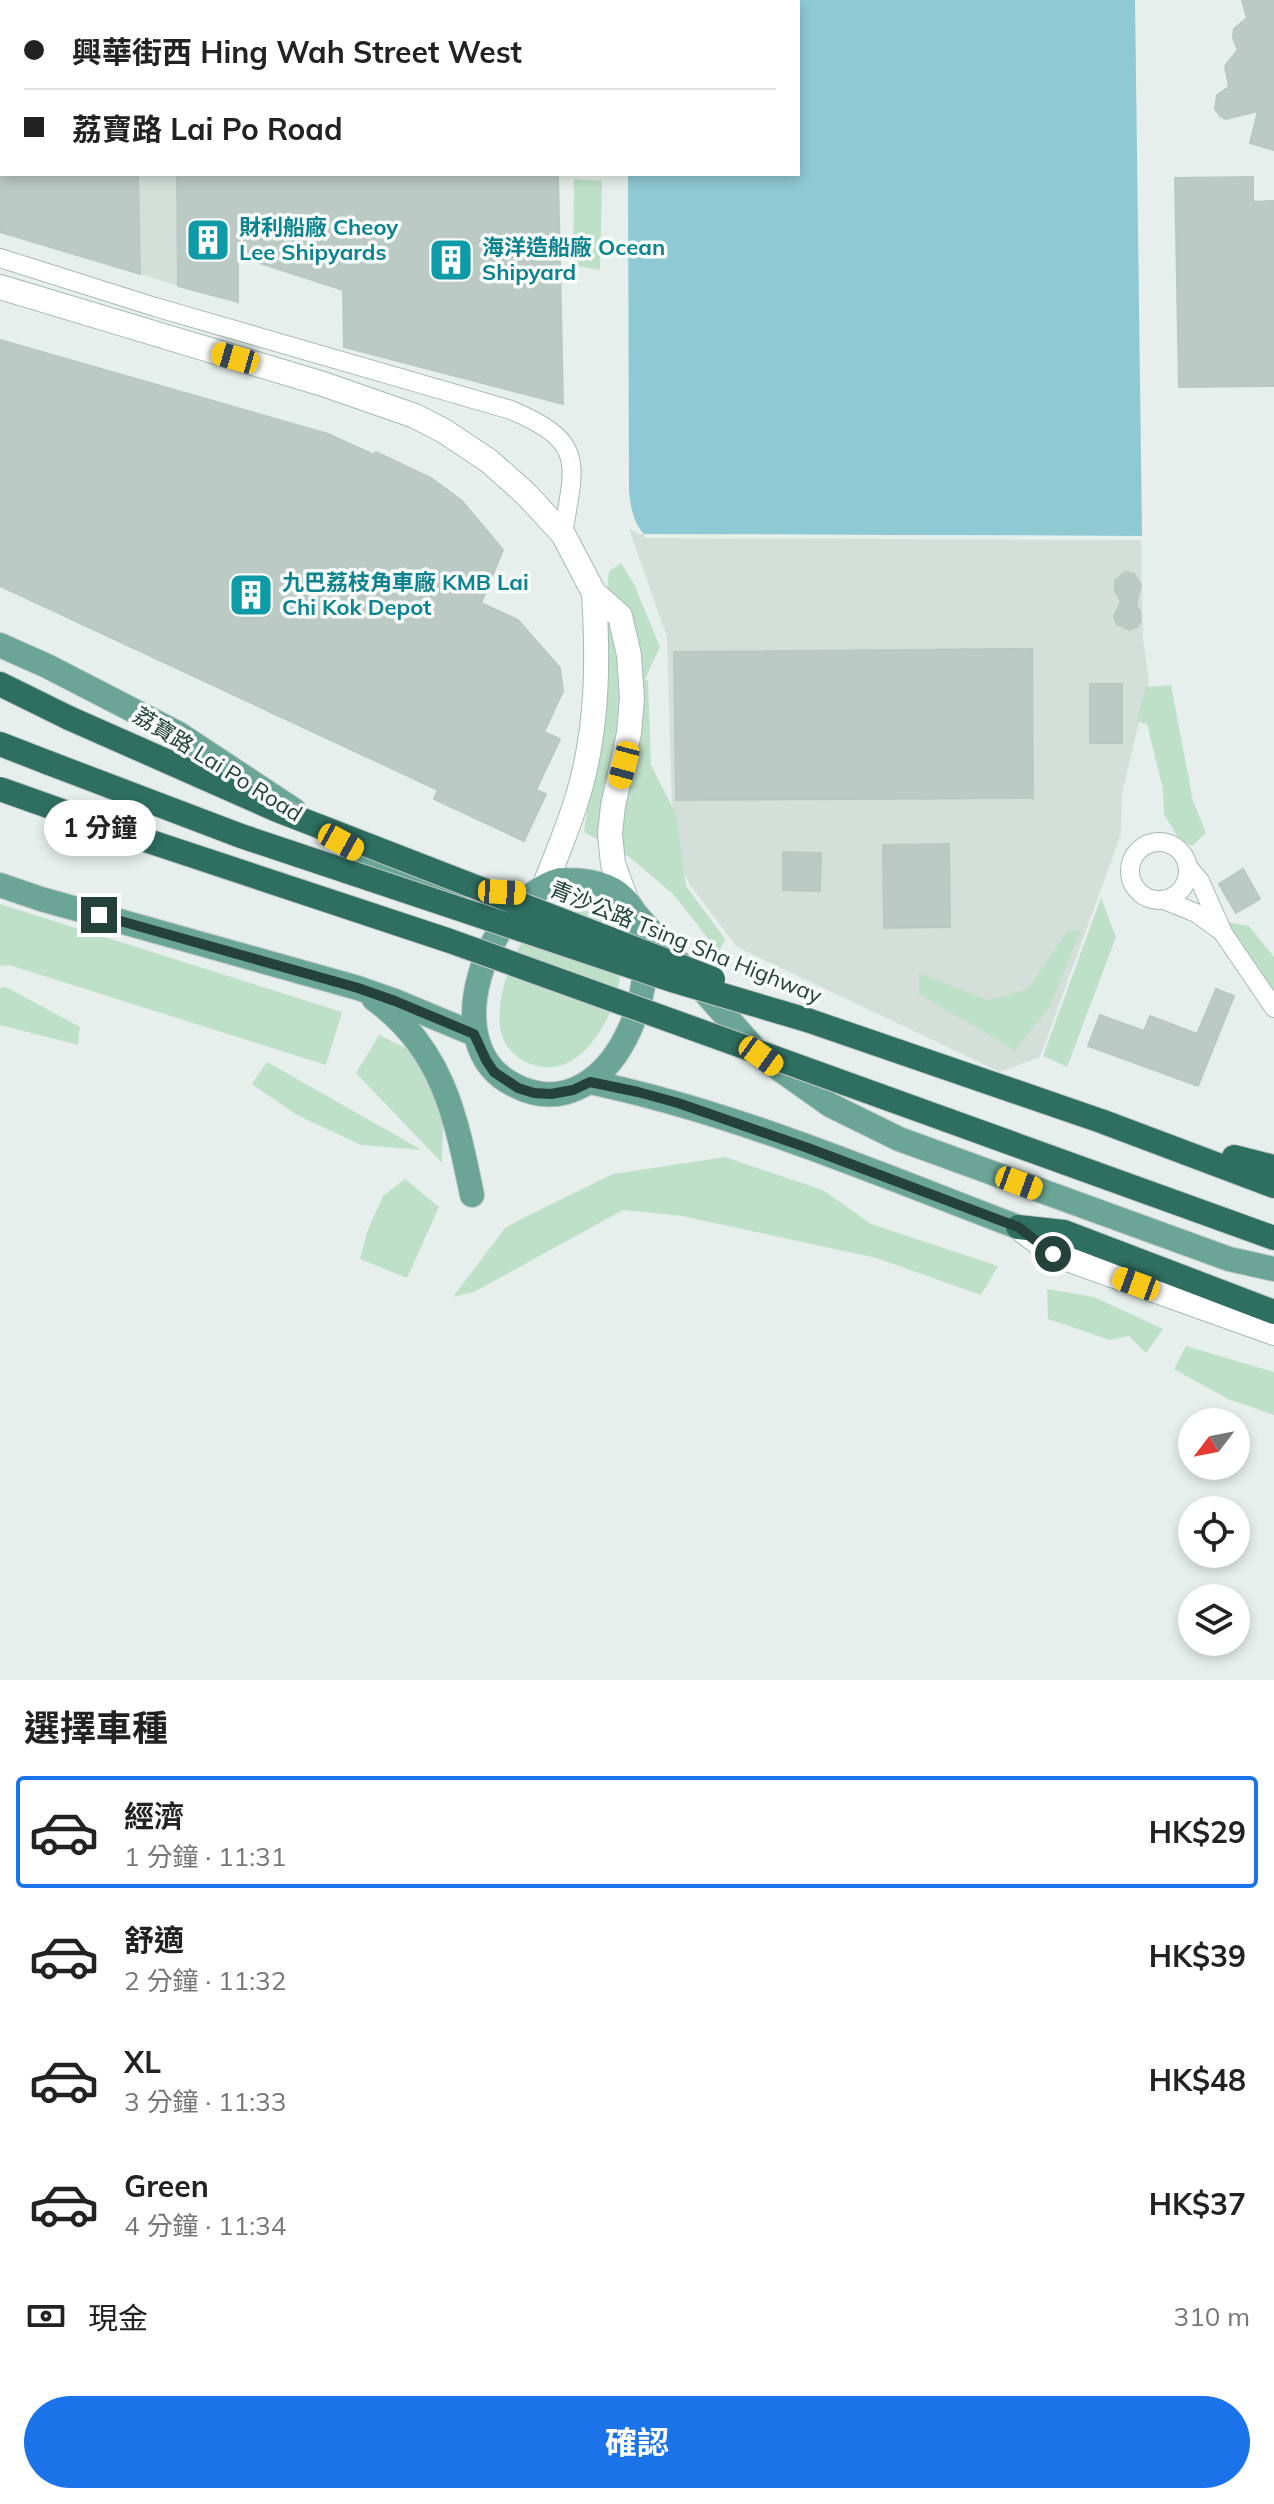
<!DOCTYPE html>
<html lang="zh-TW">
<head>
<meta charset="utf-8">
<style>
	body { margin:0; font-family:Mulish,"Noto Sans TC",sans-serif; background:#f6f6f6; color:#222; height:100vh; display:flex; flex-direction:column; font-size:30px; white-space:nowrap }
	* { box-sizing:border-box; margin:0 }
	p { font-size:26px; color:#767676 }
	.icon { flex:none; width:44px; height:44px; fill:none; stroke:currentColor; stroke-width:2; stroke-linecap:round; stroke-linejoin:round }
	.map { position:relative; height:1680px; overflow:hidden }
	.sheet { display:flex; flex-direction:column; background:#fff; flex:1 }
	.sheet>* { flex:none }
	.guide { position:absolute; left:0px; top:0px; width:800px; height:176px; box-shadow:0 4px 12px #0003; display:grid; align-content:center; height:176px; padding:0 24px; background:#fff }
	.needle { width:52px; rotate:238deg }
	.fabs { position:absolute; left:1178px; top:1408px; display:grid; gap:16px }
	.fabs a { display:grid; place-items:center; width:72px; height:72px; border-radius:50%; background:#fff; box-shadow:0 4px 12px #0003; font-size:40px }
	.end { position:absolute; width:36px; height:36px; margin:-18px; border:10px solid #24423a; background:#fff; box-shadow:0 0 0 4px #fff }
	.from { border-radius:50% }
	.bubble { position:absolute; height:56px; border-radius:28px; background:#fff; box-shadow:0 4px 12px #0003; font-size:26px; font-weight:700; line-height:56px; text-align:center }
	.car { position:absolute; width:24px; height:48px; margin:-24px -12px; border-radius:10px; box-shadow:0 0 6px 2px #0007; background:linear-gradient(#f5c518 24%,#345 0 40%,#f5c518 0 76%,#345 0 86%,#f5c518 0) }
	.guide b { display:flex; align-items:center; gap:28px; height:76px; font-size:30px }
	.guide b+b { border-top:2px solid #e0e0e0 }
	.guide i { width:20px; height:20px; background:#222 }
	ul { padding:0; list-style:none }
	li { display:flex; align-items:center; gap:24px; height:112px; margin:0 16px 12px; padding:0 8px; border:4px solid transparent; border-radius:8px }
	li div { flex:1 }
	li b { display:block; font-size:30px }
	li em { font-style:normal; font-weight:700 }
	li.current { border-color:#1a73e8 }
	li>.icon { width:72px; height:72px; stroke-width:1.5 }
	h2 { padding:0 24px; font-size:36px; line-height:96px }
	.pay { display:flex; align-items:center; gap:20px; height:88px; padding:0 24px; font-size:30px }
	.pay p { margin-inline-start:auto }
	.primary-button { display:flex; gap:16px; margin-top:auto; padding:16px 24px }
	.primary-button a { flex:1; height:92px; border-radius:48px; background:#1a73e8; color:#fff; font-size:32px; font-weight:700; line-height:92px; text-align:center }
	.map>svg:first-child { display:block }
</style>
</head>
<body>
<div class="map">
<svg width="1274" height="1680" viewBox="0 0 1274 1680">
	<rect width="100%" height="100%" fill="#e6efeb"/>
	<path fill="#d4dfda" d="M 73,0 L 233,0 L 233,2 L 73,2 Z
		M 76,174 L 236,174 L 238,302 L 178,286 L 78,254 Z
		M 629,529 L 640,534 L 1141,538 L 1143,639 L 1149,681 L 1122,793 L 1121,834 L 1040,1057 L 1000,1072 L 737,947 L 690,885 L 673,849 L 667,637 Z"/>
	<path fill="#bfe0c8" d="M 574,179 L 602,181 L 600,270 L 573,265 Z
		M 621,563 L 634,584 L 660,647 L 645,679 L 648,681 L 651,765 L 677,816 L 686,886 L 725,939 L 719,952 L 673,894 L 628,856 L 584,832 L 591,780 L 609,571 Z
		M 1171,685 L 1193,801 L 1206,833 L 1192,846 L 1179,839 L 1164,814 L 1163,789 L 1147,724 L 1136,721 L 1146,687 Z
		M 1101,898 L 1116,937 L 1067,1067 L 1043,1056 Z
		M 0,904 L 342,1012 L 326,1065 L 9,965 L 0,966 Z
		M 580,908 C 592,912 604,917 611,927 C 615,934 615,943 617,951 C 618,958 620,967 620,975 C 617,1014 581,1081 534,1065 C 520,1061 509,1052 503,1038 C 491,1009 512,945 536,925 C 548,914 565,907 580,908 Z
		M 1228,922 L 1249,926 L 1274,957 L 1274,992 L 1243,951 Z
		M 1081,930 L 1050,1007 L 1015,1050 L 919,994 L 919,973 L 989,1000 L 1028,989 L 1067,931 Z
		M 6,987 L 80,1027 L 78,1045 L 0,1025 L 0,988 Z
		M 379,1035 L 412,1051 L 428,1071 L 443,1125 L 442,1163 L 356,1073 Z
		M 267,1062 L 422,1150 L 361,1145 L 297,1115 L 252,1084 Z
		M 725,1157 L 823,1190 L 871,1224 L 998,1266 L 981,1295 L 876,1258 L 682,1216 L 623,1210 L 474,1292 L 453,1297 L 505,1228 L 523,1218 L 613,1174 Z
		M 405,1179 L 439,1207 L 407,1278 L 360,1259 L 367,1232 L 383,1196 Z
		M 1047,1289 L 1094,1297 L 1163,1329 L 1146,1353 L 1129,1336 L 1110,1340 L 1048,1319 Z
		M 1186,1346 L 1274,1372 L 1274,1415 L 1228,1399 L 1174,1369 Z"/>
	<path fill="#8ec9d4" d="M 628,0 L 1135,0 L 1142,536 L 644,534 C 632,521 631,506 629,490 L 628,174 L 798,174 L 798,2 L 628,2 Z"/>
	<path fill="#e6efeb" d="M 644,534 L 1142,536 L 1142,540 L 645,538 Z"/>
	<path fill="#bbcac4" stroke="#b8c9c2" stroke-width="2" d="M 1242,0 L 1274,0 L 1274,150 L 1250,143 L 1258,111 L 1226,119 L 1221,117 L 1215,109 L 1217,95 L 1229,87 L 1225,66 L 1238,50 L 1233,38 L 1234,29 L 1247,18 Z
		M 0,174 L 138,174 L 140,274 L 0,232 Z
		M 177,174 L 558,174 L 563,404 L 344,347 L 343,290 L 238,256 L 238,302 L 178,286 Z
		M 1253,177 L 1253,202 L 1274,201 L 1274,386 L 1179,387 L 1175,178 Z
		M 0,340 L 328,434 L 374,455 L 376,452 L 431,478 L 462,501 L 503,550 L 481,603 L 518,620 L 560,668 L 563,691 L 544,732 L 560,739 L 536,790 L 546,794 L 524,841 L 434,799 L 438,790 L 0,586 Z
		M 1125,572 L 1134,574 L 1141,585 L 1136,604 L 1140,611 L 1141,620 L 1137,627 L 1129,630 L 1117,624 L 1114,616 L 1121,602 L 1115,590 L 1115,581 Z
		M 1032,649 L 1033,798 L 676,800 L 674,652 Z
		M 1090,684 L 1122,684 L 1122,743 L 1090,743 Z
		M 949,844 L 950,927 L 884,928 L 883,845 Z
		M 783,852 L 821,853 L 820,891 L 783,890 Z
		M 1243,869 L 1260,899 L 1236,913 L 1219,884 Z
		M 1216,989 L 1234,996 L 1198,1086 L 1088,1046 L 1100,1015 L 1144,1031 L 1150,1016 L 1197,1034 Z"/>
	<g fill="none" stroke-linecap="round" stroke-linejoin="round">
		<g stroke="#a8b8b2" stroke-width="20">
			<path id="street" d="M 0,258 L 155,307 L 511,410 C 586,442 575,462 563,534
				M1130 871a29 29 0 1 1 58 0a29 29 0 1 1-58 0Z
				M 1189,868 L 1200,881 L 1223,933 L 1274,1008
				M 1164,900 L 1196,913 L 1221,931"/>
		</g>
		<g stroke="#a4bbb3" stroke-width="26">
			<path id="secondary" d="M 0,287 L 323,384 L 415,416 L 444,431 L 489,461 L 526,494 L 563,534 L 594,593 L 620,616 L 629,655 L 632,698 L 629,733 L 613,806 L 610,834 L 613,864 L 627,902
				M 545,884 C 558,852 572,819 581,785 C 598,722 598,658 594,593
				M 1018,1227 L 1053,1254 L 1274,1333"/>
		</g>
		<g stroke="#c2cac8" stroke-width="26">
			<path id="primary" d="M 0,645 L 47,666 L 179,734 L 294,810
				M 351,847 C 388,867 422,881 462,888
				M 560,880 C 580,880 602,881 618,893 C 685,944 618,1139 514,1085 C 433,1045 489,900 560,880 Z
				M 0,885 L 41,899 L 358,988 L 395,1001 L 474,1034
				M 635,913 L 761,1056 L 830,1105 L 899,1139 L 1229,1259 L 1274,1269
				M 374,999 C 443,1049 456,1117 472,1195
				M 590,1082 C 737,1113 878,1174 1018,1227"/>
		</g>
		<g stroke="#c2cac8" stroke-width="26">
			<path id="highway" d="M 0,684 L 69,718
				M 0,744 L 49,763
				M 807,1020 L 1101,1121 L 1274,1186
				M 947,1120 L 1274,1238
				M 1234,1157 L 1274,1167
				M 1018,1227 L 1064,1232 L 1274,1312"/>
		</g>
		<use href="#street" stroke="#fff" stroke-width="18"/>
		<use href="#secondary" stroke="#fff" stroke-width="24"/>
		<use href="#primary" stroke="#6aa596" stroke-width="24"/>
		<use href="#highway" stroke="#2f6f62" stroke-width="24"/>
		<g stroke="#c2cac8" stroke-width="26" stroke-linecap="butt">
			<path id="highway-bridge" d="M 69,718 L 277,810 L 713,979
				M 49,763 L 241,836 L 675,981 L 807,1020
				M 0,789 L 124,833 L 450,941 L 947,1120"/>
		</g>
		<use href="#highway-bridge" stroke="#2f6f62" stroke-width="24"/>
	</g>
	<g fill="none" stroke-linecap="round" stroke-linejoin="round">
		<path stroke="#24423a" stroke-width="10" d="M 99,915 L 358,988 L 395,1001 L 474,1034 L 486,1060 L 494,1072 L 518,1088 L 534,1093 L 551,1094 L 573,1090 L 590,1082 L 638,1092 L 678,1103 L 808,1148 L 1018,1227 L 1053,1254"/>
	</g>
	<defs>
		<g id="building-square" transform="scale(2.3)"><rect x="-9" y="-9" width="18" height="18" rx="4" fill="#0f9aa8" stroke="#f7fbf9"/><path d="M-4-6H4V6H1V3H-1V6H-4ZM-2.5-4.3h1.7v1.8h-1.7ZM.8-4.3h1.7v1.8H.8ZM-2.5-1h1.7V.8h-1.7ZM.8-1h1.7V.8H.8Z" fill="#fff"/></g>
	</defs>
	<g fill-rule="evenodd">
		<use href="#building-square" x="208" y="240"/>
		<use href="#building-square" x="451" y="260"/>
		<use href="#building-square" x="251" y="595"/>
	</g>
	<g text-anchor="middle" stroke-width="7" stroke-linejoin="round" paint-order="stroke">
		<g font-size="22" font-weight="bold" fill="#0d838f" stroke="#f7fbf9" text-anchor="start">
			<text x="239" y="235">財利船廠 Cheoy<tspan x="239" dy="25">Lee Shipyards</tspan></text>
			<text x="482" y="255">海洋造船廠 Ocean<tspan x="482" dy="25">Shipyard</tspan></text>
			<text x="282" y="590">九巴荔枝角車廠 KMB Lai<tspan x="282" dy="25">Chi Kok Depot</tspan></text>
		</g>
		<g font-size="22" fill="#24423a" stroke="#f7fbf9">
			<text transform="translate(218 764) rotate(32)" y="8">荔寶路 Lai Po Road</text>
			<text transform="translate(686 942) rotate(22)" y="8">青沙公路 Tsing Sha Highway</text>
		</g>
	</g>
</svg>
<div class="fabs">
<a><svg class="needle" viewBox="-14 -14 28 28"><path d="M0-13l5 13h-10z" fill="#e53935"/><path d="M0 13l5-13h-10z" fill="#767676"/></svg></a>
<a><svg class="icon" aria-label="locate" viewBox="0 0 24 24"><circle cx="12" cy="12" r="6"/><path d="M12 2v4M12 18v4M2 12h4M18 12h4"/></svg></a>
<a><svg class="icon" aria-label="layers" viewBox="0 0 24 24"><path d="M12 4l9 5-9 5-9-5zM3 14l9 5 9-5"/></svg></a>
</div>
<i class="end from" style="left:1053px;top:1254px"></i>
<i class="end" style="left:99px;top:915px"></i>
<div class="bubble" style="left:44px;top:800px;width:112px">1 分鐘</div>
<i class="car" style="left:235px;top:358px;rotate:286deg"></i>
<i class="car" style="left:624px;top:765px;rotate:195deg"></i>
<i class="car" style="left:341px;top:842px;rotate:119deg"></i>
<i class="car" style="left:502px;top:892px;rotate:93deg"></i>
<i class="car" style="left:761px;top:1056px;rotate:126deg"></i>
<i class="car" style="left:1019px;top:1183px;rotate:110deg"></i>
<i class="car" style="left:1136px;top:1284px;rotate:290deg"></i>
<div class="guide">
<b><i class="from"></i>興華街西 Hing Wah Street West</b>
<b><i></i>荔寶路 Lai Po Road</b>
</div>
</div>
<section class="sheet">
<h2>選擇車種</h2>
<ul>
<li class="current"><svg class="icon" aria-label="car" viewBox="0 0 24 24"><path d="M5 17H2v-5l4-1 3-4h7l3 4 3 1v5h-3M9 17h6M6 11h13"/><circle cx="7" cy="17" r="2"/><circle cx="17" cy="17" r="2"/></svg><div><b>經濟</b><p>1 分鐘 · 11:31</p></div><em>HK$29</em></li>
<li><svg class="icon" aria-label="car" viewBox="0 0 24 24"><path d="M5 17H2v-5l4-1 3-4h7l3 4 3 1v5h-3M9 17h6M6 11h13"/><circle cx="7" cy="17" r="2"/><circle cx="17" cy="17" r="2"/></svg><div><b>舒適</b><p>2 分鐘 · 11:32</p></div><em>HK$39</em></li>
<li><svg class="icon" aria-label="car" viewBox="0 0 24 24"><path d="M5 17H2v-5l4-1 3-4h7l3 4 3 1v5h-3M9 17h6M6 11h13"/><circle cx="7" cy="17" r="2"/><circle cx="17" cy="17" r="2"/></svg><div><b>XL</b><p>3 分鐘 · 11:33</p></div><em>HK$48</em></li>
<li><svg class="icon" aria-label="car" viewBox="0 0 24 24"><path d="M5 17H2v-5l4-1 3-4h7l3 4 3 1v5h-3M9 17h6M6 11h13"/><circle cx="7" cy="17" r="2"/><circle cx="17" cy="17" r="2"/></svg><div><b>Green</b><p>4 分鐘 · 11:34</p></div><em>HK$37</em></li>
</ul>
<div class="pay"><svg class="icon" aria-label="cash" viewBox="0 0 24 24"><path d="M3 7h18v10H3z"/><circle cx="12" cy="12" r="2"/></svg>現金<p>310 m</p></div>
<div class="primary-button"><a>確認</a></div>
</section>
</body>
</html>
